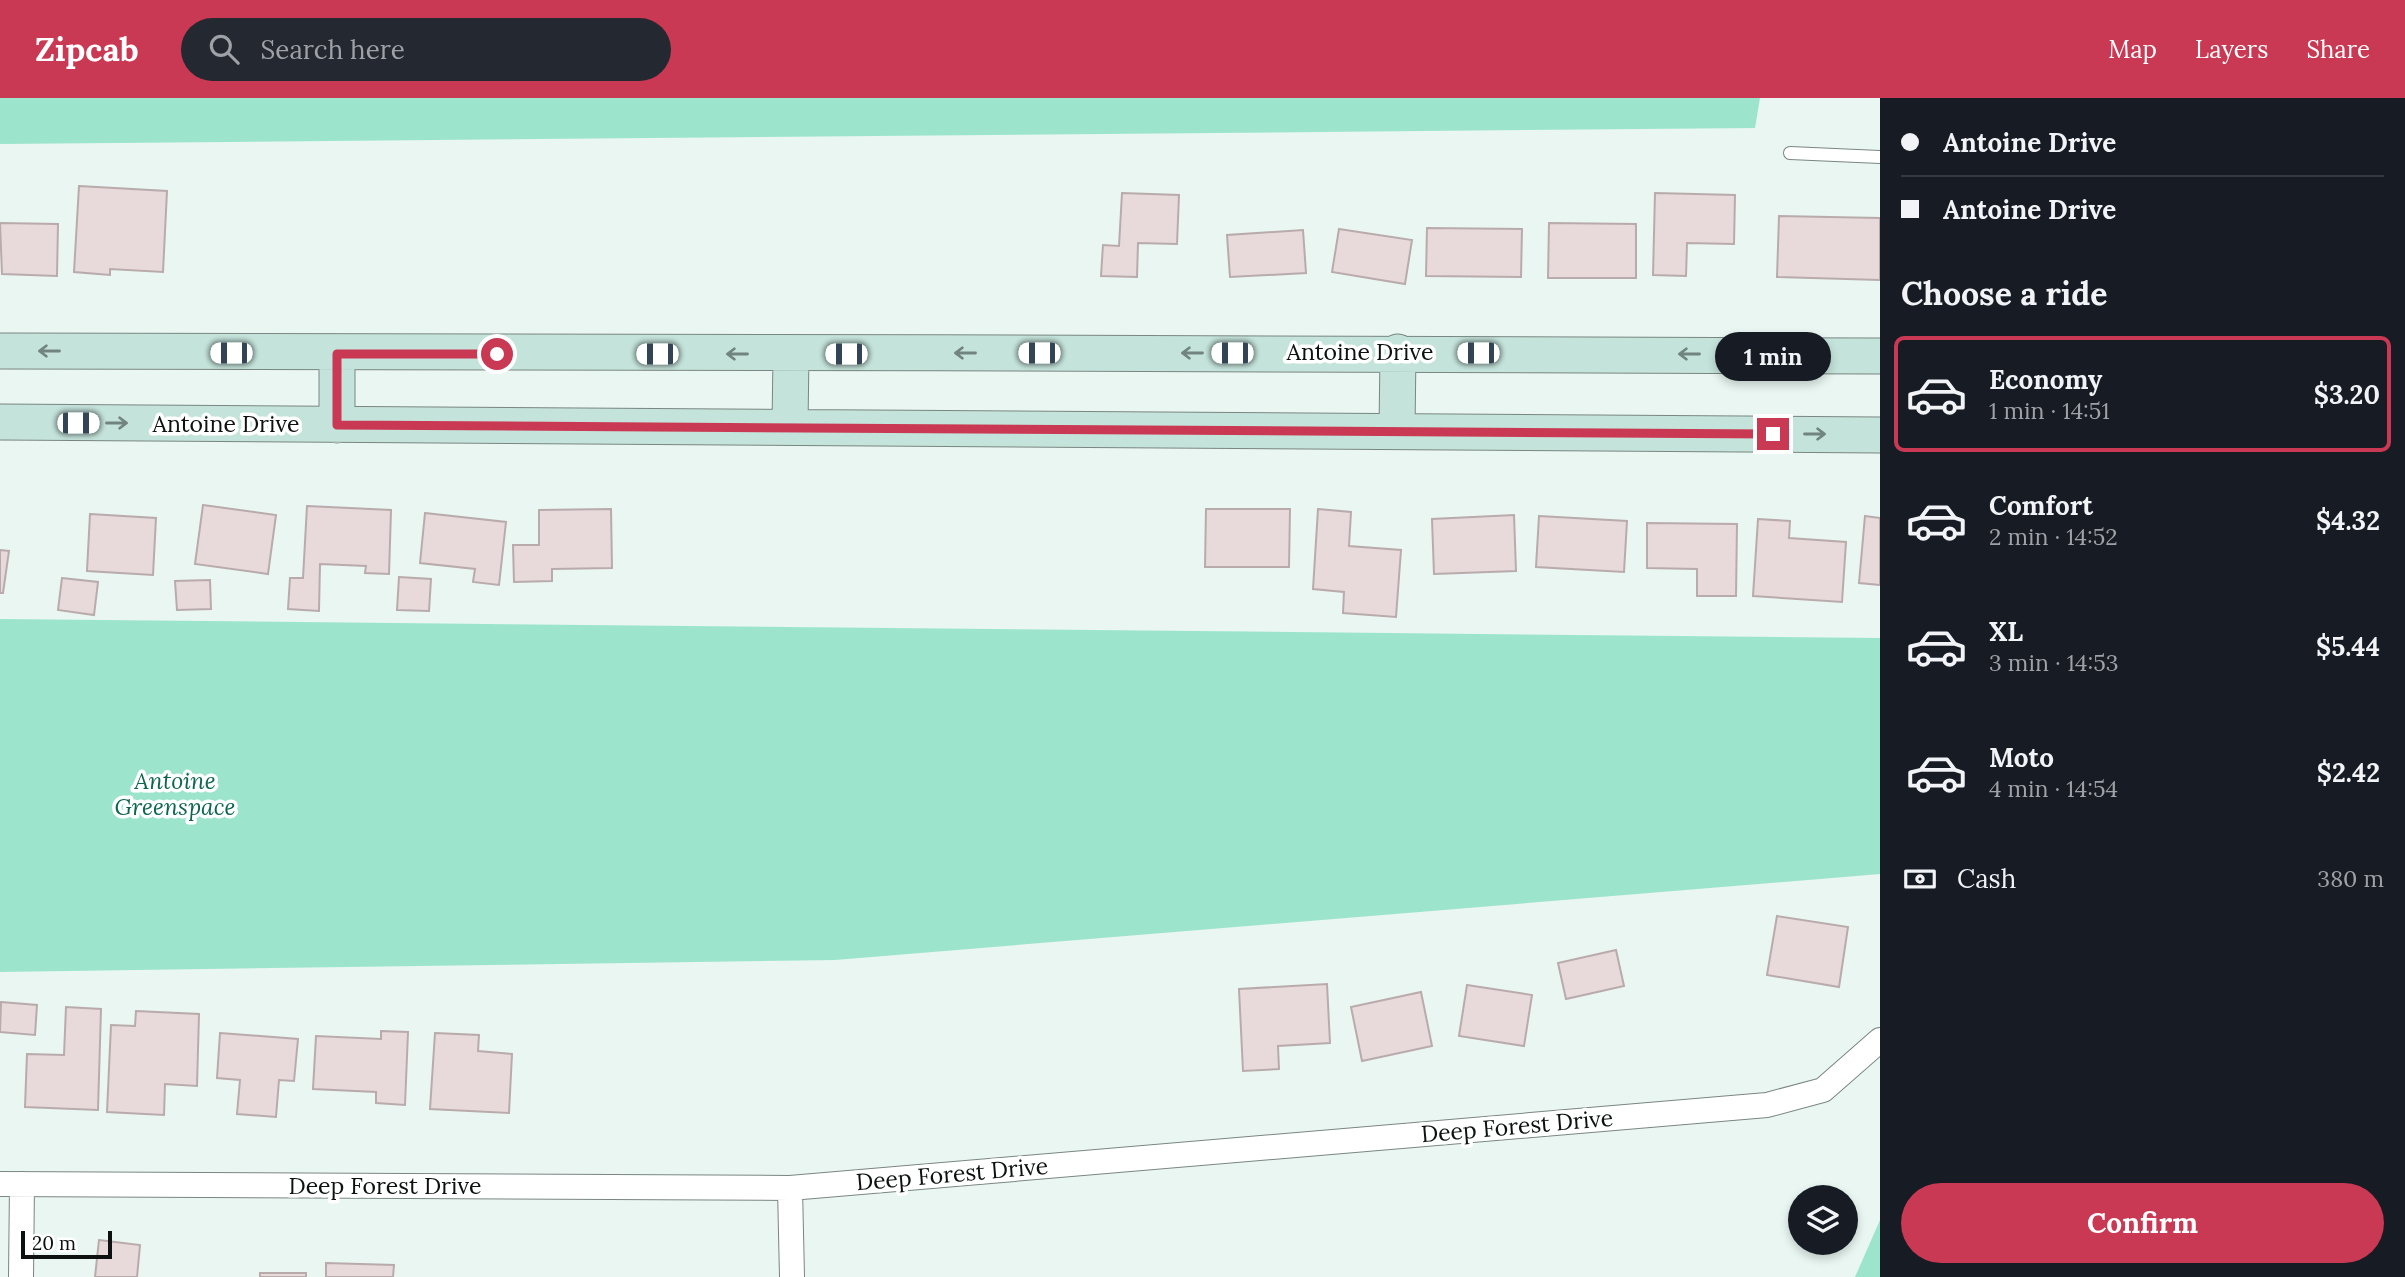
<!DOCTYPE html>
<html lang="en">
<head>
<meta charset="utf-8">
<style>
	body { margin:0; font-family:Lora,serif; background:#242831; color:#f1f3f6; height:100vh; display:flex; flex-direction:column; font-size:26px; white-space:nowrap }
	* { box-sizing:border-box; margin:0 }
	p { font-size:23px; color:#9ea1a6 }
	.icon { flex:none; width:38px; height:38px; fill:none; stroke:currentColor; stroke-width:2; stroke-linecap:round; stroke-linejoin:round }
	.map { position:relative; flex:1; overflow:hidden }
	.details { display:flex; flex-direction:column; background:#171b24; width:525px }
	.details>* { flex:none }
	.banner { display:grid; align-content:center; height:154px; padding:0 21px; background:#171b24 }
	.fabs { position:absolute; left:1788px; top:1087px; display:grid; gap:14px }
	.fabs a { display:grid; place-items:center; width:70px; height:70px; border-radius:50%; background:#171b24; box-shadow:0 4px 10px #0003; font-size:35px }
	.scale { position:absolute; left:21px; bottom:18px; width:91px; box-sizing:border-box; padding-left:7px; border:4px solid #0d1110; border-top:0; font-size:19px; line-height:24px; white-space:nowrap; color:#0d1110; -webkit-text-stroke:5px #fff; paint-order:stroke }
	.end { position:absolute; width:32px; height:32px; margin:-16px; border:9px solid #ca3954; background:#fff; box-shadow:0 0 0 4px #fff }
	.from { border-radius:50% }
	.bubble { position:absolute; height:49px; border-radius:24px; background:#171b24; box-shadow:0 4px 10px #0003; font-size:23px; font-weight:700; line-height:49px; text-align:center }
	.car { position:absolute; width:21px; height:42px; margin:-21px -10px; border-radius:9px; box-shadow:0 0 5px 2px #0007; background:linear-gradient(#fff 24%,#345 0 40%,#fff 0 76%,#345 0 86%,#fff 0) }
	.banner b { display:flex; align-items:center; gap:24px; height:66px; font-size:26px }
	.banner b+b { border-top:2px solid #363941 }
	.banner i { width:18px; height:18px; background:#f1f3f6 }
	ul { padding:0; list-style:none }
	li { display:flex; align-items:center; gap:21px; height:116px; margin:0 14px 10px; padding:0 7px; border:4px solid transparent; border-radius:10px }
	li div { flex:1 }
	li b { display:block; font-size:26px }
	li em { font-style:normal; font-weight:700 }
	li.active { border-color:#ca3954 }
	li>.icon { width:63px; height:63px; stroke-width:1.5 }
	h2 { padding:0 21px; font-size:32px; line-height:84px }
	.pay { display:flex; align-items:center; gap:18px; height:77px; padding:0 21px; font-size:26px }
	.pay p { margin-inline-start:auto }
	.cta { display:flex; gap:14px; margin-top:auto; padding:14px 21px }
	.cta a { flex:1; height:80px; border-radius:42px; background:#ca3954; color:#fff; font-size:28px; font-weight:700; line-height:80px; text-align:center }
	header { display:flex; align-items:center; gap:42px; box-sizing:border-box; height:98px; padding:0 35px; background:#ca3954; color:#fff }
	header strong { font-size:33px }
	nav { display:flex; gap:38px; margin-inline-start:auto; font-size:24px }
	.search { width:490px; height:63px; background:#242831; display:flex; align-items:center; gap:18px; box-sizing:border-box; padding:0 24px; border-radius:38px; color:#9ea1a6; font-size:26px }
	main { display:flex; flex:1; min-height:0 }
	.map>svg:first-child { display:block }
</style>
</head>
<body>
<header>
<strong>Zipcab</strong>
<div class="search"><svg class="icon" aria-label="search" viewBox="0 0 24 24"><circle cx="10" cy="10" r="6"/><path d="M15 15l6 6"/></svg>Search here</div>
<nav><a>Map</a><a>Layers</a><a>Share</a></nav>
</header>
<main>
<div class="map">
<svg width="1880" height="1179" viewBox="0 0 1880 1179">
	<rect width="100%" height="100%" fill="#e9f6f1"/>
	<path fill="#9ce5cc" d="M 0,0 L 1760,0 L 1755,30 L 0,46 Z
		M 0,521 L 1880,540 L 1880,776 L 835,862 L 0,874 Z
		M 1880,1122 L 1880,1179 L 1855,1179 Z"/>
	<path fill="#e8dada" stroke="#b9abac" stroke-width="2" d="M 79,88 L 167,93 L 163,174 L 110,171 L 110,177 L 74,174 Z
		M 1122,95 L 1179,97 L 1177,146 L 1138,145 L 1137,179 L 1101,178 L 1103,147 L 1119,148 Z
		M 1655,95 L 1735,97 L 1734,146 L 1687,145 L 1686,178 L 1653,177 Z
		M 1779,118 L 1880,120 L 1880,182 L 1777,179 Z
		M 0,125 L 58,126 L 57,178 L 2,176 Z
		M 1549,125 L 1636,126 L 1636,180 L 1548,180 Z
		M 1427,130 L 1522,131 L 1521,179 L 1426,178 Z
		M 1339,131 L 1412,142 L 1405,186 L 1332,174 Z
		M 1303,132 L 1306,175 L 1230,179 L 1227,137 Z
		M 203,407 L 276,417 L 268,476 L 195,466 Z
		M 307,408 L 391,412 L 389,476 L 365,475 L 366,468 L 320,466 L 319,513 L 288,511 L 290,480 L 303,480 Z
		M 611,411 L 612,470 L 552,471 L 552,483 L 514,484 L 513,447 L 539,447 L 539,412 Z
		M 1206,411 L 1290,411 L 1289,469 L 1205,469 Z
		M 1318,411 L 1351,414 L 1349,448 L 1401,452 L 1396,519 L 1343,515 L 1344,494 L 1313,491 Z
		M 425,415 L 506,424 L 499,487 L 473,484 L 475,471 L 420,465 Z
		M 90,416 L 156,420 L 153,477 L 87,473 Z
		M 1514,417 L 1516,473 L 1434,476 L 1432,421 Z
		M 1539,418 L 1627,423 L 1624,474 L 1536,469 Z
		M 1865,418 L 1880,420 L 1880,487 L 1859,485 Z
		M 1758,421 L 1790,423 L 1789,440 L 1846,444 L 1842,504 L 1753,498 Z
		M 1647,425 L 1737,426 L 1736,498 L 1697,498 L 1697,471 L 1647,470 Z
		M 0,452 L 9,453 L 3,495 L 0,495 Z
		M 399,479 L 431,481 L 429,513 L 397,512 Z
		M 62,480 L 98,484 L 94,517 L 58,512 Z
		M 210,482 L 211,511 L 177,512 L 175,483 Z
		M 1777,818 L 1848,829 L 1839,889 L 1767,877 Z
		M 1616,852 L 1624,888 L 1566,901 L 1558,865 Z
		M 1327,886 L 1330,945 L 1278,948 L 1279,971 L 1243,973 L 1239,891 Z
		M 1467,887 L 1532,897 L 1524,948 L 1459,938 Z
		M 1421,894 L 1432,948 L 1362,963 L 1351,909 Z
		M 1,904 L 37,907 L 35,937 L 0,934 Z
		M 66,909 L 101,911 L 98,1012 L 25,1009 L 27,956 L 64,957 Z
		M 136,913 L 199,916 L 197,988 L 165,986 L 164,1017 L 107,1014 L 111,927 L 135,928 Z
		M 381,933 L 408,934 L 405,1007 L 376,1005 L 376,994 L 313,991 L 316,938 L 381,941 Z
		M 220,935 L 298,941 L 294,983 L 279,982 L 276,1019 L 237,1016 L 240,982 L 217,980 Z
		M 435,935 L 479,937 L 478,953 L 512,956 L 509,1015 L 430,1011 Z
		M 99,1142 L 140,1147 L 137,1179 L 95,1179 Z
		M 326,1165 L 394,1167 L 393,1179 L 326,1179 Z
		M 260,1175 L 306,1175 L 306,1179 L 260,1179 Z"/>
	<g fill="none" stroke-linecap="round" stroke-linejoin="round">
		<g stroke="#7a8681" stroke-width="14">
			<path id="service" d="M 1790,55 L 1880,59"/>
		</g>
		<g stroke="#7a8681" stroke-width="26">
			<path id="minor" d="M 0,1086 L 790,1090 L 1767,1007 L 1823,992 L 1880,942
				M 790,1090 L 792,1179
				M 21,1179 L 22,1086"/>
		</g>
		<g stroke="#7a8681" stroke-width="37">
			<path id="secondary" d="M 0,253 C 627,256 1253,253 1880,258
				M 0,324 L 1880,337
				M 337,327 L 337,256
				M 790,328 L 791,256
				M 1397,333 L 1398,254"/>
		</g>
		<use href="#service" stroke="#fff" stroke-width="12"/>
		<use href="#minor" stroke="#fff" stroke-width="24"/>
		<use href="#secondary" stroke="#c4e3da" stroke-width="35"/>
	</g>
	<defs><path id="oneway-shaft" d="M-6 0H5M1.5-3L5.5 0L1.5 3" fill="none" stroke-width="1.6" stroke-linecap="round" stroke-linejoin="round" transform="scale(1.75)"/></defs>
	<g stroke="#72847f">
		<use href="#oneway-shaft" transform="translate(49 253) rotate(-180)"/>
		<use href="#oneway-shaft" transform="translate(965 255) rotate(180)"/>
		<use href="#oneway-shaft" transform="translate(1192 255) rotate(180)"/>
		<use href="#oneway-shaft" transform="translate(737 256) rotate(-180)"/>
		<use href="#oneway-shaft" transform="translate(1689 256) rotate(-180)"/>
		<use href="#oneway-shaft" transform="translate(117 325)"/>
		<use href="#oneway-shaft" transform="translate(1815 336)"/>
	</g>
	<g fill="none" stroke-linecap="round" stroke-linejoin="round">
		<path stroke="#ca3954" stroke-width="9" d="M 497,256 L 337,256 L 337,327 L 1773,336"/>
	</g>
	<g text-anchor="middle" stroke-width="7" stroke-linejoin="round" paint-order="stroke">
		<g font-size="23" fill="#0d1110" stroke="#fff">
			<text x="1360" y="262">Antoine Drive</text>
			<text x="226" y="334">Antoine Drive</text>
			<text transform="translate(1517 1028) rotate(-5)" y="8">Deep Forest Drive</text>
			<text transform="translate(952 1076) rotate(-5)" y="8">Deep Forest Drive</text>
			<text x="385" y="1096">Deep Forest Drive</text>
		</g>
		<g font-size="23" font-style="italic" fill="#0e6650" stroke="#fff">
			<text x="175" y="691">Antoine<tspan x="175" dy="26">Greenspace</tspan></text>
		</g>
	</g>
</svg>
<div class="fabs">
<a><svg class="icon" aria-label="layers" viewBox="0 0 24 24"><path d="M12 4l9 5-9 5-9-5zM3 14l9 5 9-5"/></svg></a>
</div>
<div class="scale">20 m</div>
<i class="end from" style="left:497px;top:256px"></i>
<i class="end" style="left:1773px;top:336px"></i>
<div class="bubble" style="left:1715px;top:234px;width:116px">1 min</div>
<i class="car" style="left:231px;top:255px;rotate:270deg"></i>
<i class="car" style="left:1039px;top:255px;rotate:270deg"></i>
<i class="car" style="left:1232px;top:255px;rotate:270deg"></i>
<i class="car" style="left:1478px;top:255px;rotate:270deg"></i>
<i class="car" style="left:657px;top:256px;rotate:270deg"></i>
<i class="car" style="left:846px;top:256px;rotate:270deg"></i>
<i class="car" style="left:78px;top:325px;rotate:90deg"></i>
</div>
<section class="details">
<div class="banner">
<b><i class="from"></i>Antoine Drive</b>
<b><i></i>Antoine Drive</b>
</div>
<h2>Choose a ride</h2>
<ul>
<li class="active"><svg class="icon" aria-label="car" viewBox="0 0 24 24"><path d="M5 17H2v-5l4-1 3-4h7l3 4 3 1v5h-3M9 17h6M6 11h13"/><circle cx="7" cy="17" r="2"/><circle cx="17" cy="17" r="2"/></svg><div><b>Economy</b><p>1 min · 14:51</p></div><em>$3.20</em></li>
<li><svg class="icon" aria-label="car" viewBox="0 0 24 24"><path d="M5 17H2v-5l4-1 3-4h7l3 4 3 1v5h-3M9 17h6M6 11h13"/><circle cx="7" cy="17" r="2"/><circle cx="17" cy="17" r="2"/></svg><div><b>Comfort</b><p>2 min · 14:52</p></div><em>$4.32</em></li>
<li><svg class="icon" aria-label="car" viewBox="0 0 24 24"><path d="M5 17H2v-5l4-1 3-4h7l3 4 3 1v5h-3M9 17h6M6 11h13"/><circle cx="7" cy="17" r="2"/><circle cx="17" cy="17" r="2"/></svg><div><b>XL</b><p>3 min · 14:53</p></div><em>$5.44</em></li>
<li><svg class="icon" aria-label="car" viewBox="0 0 24 24"><path d="M5 17H2v-5l4-1 3-4h7l3 4 3 1v5h-3M9 17h6M6 11h13"/><circle cx="7" cy="17" r="2"/><circle cx="17" cy="17" r="2"/></svg><div><b>Moto</b><p>4 min · 14:54</p></div><em>$2.42</em></li>
</ul>
<div class="pay"><svg class="icon" aria-label="cash" viewBox="0 0 24 24"><path d="M3 7h18v10H3z"/><circle cx="12" cy="12" r="2"/></svg>Cash<p>380 m</p></div>
<div class="cta"><a>Confirm</a></div>
</section>
</main>
</body>
</html>
